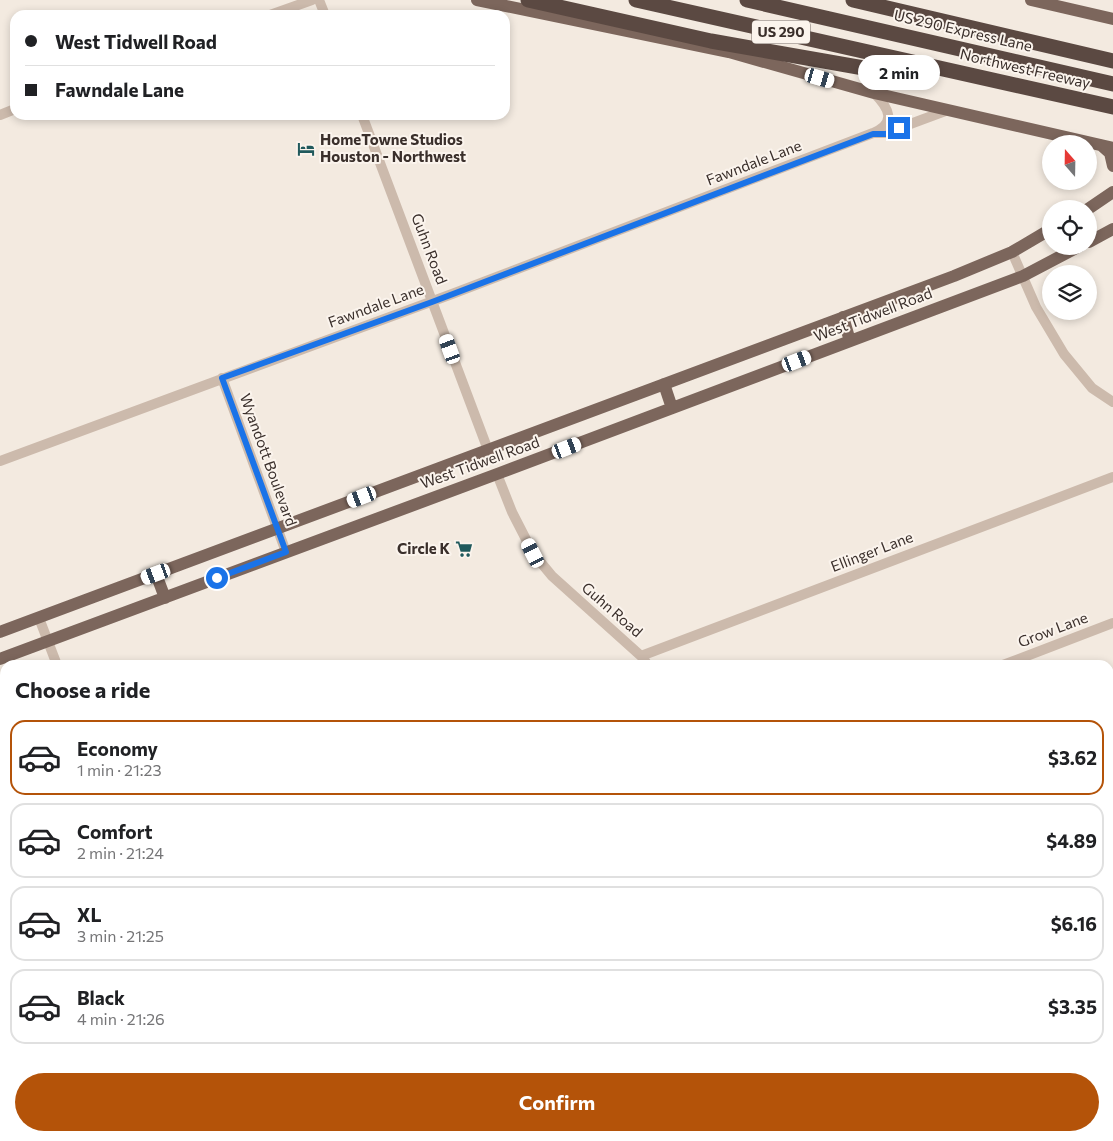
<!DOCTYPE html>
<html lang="en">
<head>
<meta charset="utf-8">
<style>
	body { margin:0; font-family:Commissioner,sans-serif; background:#f2f2f2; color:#202124; height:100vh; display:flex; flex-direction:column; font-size:19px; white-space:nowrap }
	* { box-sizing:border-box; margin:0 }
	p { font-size:16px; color:#757577 }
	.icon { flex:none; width:28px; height:28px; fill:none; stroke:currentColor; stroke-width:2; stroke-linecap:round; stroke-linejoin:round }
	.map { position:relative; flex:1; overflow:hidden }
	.panel { position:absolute; left:0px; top:660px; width:1114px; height:481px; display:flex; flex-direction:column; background:#fff; border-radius:15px 15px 0 0; box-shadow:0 2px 8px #0003 }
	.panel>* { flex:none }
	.hud { position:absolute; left:10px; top:10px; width:500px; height:110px; border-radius:15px; box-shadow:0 2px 8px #0003; display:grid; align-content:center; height:110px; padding:0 15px; background:#fff }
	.needle { width:32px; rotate:340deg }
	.controls { position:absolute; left:1042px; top:135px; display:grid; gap:10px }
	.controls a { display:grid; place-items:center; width:55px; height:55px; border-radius:50%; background:#fff; box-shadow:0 2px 8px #0003; font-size:25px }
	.end { position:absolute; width:22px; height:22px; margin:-11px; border:6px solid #1a73e8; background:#fff; box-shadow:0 0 0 2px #fff }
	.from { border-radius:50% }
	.bubble { position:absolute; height:35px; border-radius:18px; background:#fff; box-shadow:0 2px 8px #0003; font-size:16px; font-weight:700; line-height:35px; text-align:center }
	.car { position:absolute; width:15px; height:30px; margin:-15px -8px; border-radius:6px; box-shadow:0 0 4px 1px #0007; background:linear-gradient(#fff 24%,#345 0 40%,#fff 0 76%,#345 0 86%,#fff 0) }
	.hud b { display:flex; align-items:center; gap:18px; height:48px; font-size:19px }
	.hud b+b { border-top:1px solid #e0e0e0 }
	.hud i { width:12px; height:12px; background:#202124 }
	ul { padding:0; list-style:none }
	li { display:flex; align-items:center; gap:15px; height:75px; margin:0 10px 8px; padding:0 5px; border:2px solid #e0e0e0; border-radius:15px }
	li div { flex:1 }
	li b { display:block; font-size:19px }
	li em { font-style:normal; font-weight:700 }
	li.selected { border-color:#b45309 }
	li>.icon { width:45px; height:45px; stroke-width:1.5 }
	h2 { padding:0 15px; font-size:22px; line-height:60px }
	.button { display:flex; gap:10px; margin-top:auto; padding:10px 15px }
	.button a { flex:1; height:58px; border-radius:30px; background:#b45309; color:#fff; font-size:20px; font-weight:700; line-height:58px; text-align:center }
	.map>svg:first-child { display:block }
</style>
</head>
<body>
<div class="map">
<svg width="1113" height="1141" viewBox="0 0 1113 1141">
	<rect width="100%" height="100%" fill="#f3eae0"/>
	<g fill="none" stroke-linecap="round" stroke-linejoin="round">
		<path stroke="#ccbaac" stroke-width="10" d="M 319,0 L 325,15
			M 270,15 L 312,0
			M 0,115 L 15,109
			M 362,115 L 488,450
			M 874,133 L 886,133 L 948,110
			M 1012,252 L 1036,307 L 1064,354 L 1092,388 L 1113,402
			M 222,378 L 286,552
			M 0,461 L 452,294 L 873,133 C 897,123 889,108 874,93
			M 497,474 L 512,512 L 533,553 L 552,576 L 641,656 L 648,665
			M 39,618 L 57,665
			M 641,656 L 1113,477
			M 1003,665 L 1113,623
			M 0,1011 L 5,997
			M 0,1091 L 5,1093
			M 122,1136 L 136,1141
			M 500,1136 L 502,1141
			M 940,1136 L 942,1141
			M 76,1141 L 78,1136
			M 300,1141 L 301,1136"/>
		<path stroke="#7c665c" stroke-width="12" d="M 477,0 L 729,52 L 874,93 L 1113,148
			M 1031,0 L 1113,19
			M 1101,145 L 1110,153 L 1113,166
			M 1088,209 L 1113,192
			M 1089,242 L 1113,229
			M 843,317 L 850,341
			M 664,384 L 672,408
			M 156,574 L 165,598
			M 0,632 L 954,276 L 1012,252 L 1051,229
			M 0,659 L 497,474 L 1023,276 L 1080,246"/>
		<path stroke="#5b4942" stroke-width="15" d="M 528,0 L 711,41 L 875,70 L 914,66
			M 636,0 L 1113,107
			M 747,0 L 1113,84
			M 853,0 L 1113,61"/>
	</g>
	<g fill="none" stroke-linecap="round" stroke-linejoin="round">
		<path stroke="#1a73e8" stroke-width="6" d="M 217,578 L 286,552 L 222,378 L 432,302 L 873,134 L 886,134 L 899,128"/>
	</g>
	<defs>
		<g id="hotel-bare" transform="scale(1.35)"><path d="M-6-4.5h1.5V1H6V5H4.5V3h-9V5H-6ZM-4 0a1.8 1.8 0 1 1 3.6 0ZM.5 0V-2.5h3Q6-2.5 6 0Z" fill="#20595c" stroke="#fbf4ed" stroke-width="2.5" paint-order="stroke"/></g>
		<g id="supermarket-bare" transform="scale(1.35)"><path d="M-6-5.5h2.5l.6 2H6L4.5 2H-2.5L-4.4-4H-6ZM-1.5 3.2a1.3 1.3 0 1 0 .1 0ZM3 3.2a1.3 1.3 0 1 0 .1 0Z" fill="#20595c" stroke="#fbf4ed" stroke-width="2.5" paint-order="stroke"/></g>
	</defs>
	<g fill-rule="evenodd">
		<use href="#hotel-bare" x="306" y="149"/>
		<use href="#supermarket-bare" x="464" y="549"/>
	</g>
	<g text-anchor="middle" stroke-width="4" stroke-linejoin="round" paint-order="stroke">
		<rect fill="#fbf4ed" stroke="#746a65" stroke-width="1" x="752" y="20.5" width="58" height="23" rx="4"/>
		<g font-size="14" font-weight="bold" fill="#3a2f2b">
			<text x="781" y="37">US 290</text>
		</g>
		<g font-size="15" fill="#3a2f2b" stroke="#fbf4ed">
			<text transform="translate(963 31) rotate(13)" y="5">US 290 Express Lane</text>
			<text transform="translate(1025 69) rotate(13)" y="5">Northwest Freeway</text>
			<text transform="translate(754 163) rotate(-21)" y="5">Fawndale Lane</text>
			<text transform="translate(429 249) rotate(69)" y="5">Guhn Road</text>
			<text transform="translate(376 306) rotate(-20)" y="5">Fawndale Lane</text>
			<text transform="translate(873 315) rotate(-21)" y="5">West Tidwell Road</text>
			<text transform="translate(268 460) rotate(70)" y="5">Wyandott Boulevard</text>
			<text transform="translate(480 463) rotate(-20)" y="5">West Tidwell Road</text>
			<text transform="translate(872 552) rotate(-21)" y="5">Ellinger Lane</text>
			<text transform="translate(612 610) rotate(41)" y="5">Guhn Road</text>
			<text transform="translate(1053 630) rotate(-21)" y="5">Grow Lane</text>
		</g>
		<g font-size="15" font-weight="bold" fill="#3a2f2b" stroke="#fbf4ed" text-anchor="start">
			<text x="320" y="145">HomeTowne Studios<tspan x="320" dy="17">Houston - Northwest</tspan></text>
			<text x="450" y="554" text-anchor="end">Circle K</text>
		</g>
	</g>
</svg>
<div class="controls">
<a><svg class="needle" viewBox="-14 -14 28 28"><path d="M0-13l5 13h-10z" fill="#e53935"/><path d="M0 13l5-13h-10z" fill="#757577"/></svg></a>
<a><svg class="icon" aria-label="locate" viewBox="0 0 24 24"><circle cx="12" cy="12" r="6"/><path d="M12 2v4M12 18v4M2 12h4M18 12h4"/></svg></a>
<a><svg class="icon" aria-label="layers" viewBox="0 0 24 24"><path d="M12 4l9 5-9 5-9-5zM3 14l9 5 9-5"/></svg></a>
</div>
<i class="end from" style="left:217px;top:578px"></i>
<i class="end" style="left:899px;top:128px"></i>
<div class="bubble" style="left:858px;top:55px;width:82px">2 min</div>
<i class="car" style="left:820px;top:78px;rotate:106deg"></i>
<i class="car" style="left:450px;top:349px;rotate:340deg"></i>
<i class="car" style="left:797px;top:361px;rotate:69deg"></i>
<i class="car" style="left:567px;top:448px;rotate:69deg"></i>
<i class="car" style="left:362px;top:497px;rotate:249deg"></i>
<i class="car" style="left:533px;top:553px;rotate:333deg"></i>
<i class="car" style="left:156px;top:574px;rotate:250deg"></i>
<div class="hud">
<b><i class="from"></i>West Tidwell Road</b>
<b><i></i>Fawndale Lane</b>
</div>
<section class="panel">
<h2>Choose a ride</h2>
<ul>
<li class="selected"><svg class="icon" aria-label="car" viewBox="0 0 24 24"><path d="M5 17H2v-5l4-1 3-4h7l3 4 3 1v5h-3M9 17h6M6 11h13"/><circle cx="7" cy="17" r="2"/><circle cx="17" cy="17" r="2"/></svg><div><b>Economy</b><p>1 min · 21:23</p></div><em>$3.62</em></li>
<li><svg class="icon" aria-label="car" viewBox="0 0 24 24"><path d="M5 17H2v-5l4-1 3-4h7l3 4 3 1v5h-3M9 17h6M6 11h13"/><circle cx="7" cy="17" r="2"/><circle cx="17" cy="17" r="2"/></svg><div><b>Comfort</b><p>2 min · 21:24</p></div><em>$4.89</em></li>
<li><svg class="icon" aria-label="car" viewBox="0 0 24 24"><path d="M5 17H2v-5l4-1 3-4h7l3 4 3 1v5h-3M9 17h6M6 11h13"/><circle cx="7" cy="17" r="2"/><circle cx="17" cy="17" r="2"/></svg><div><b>XL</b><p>3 min · 21:25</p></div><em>$6.16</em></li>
<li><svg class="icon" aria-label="car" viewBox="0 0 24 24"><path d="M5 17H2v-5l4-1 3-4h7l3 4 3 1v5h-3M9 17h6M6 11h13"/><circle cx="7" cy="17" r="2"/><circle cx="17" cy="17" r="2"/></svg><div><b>Black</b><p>4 min · 21:26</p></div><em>$3.35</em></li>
</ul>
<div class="button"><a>Confirm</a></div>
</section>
</div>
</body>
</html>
